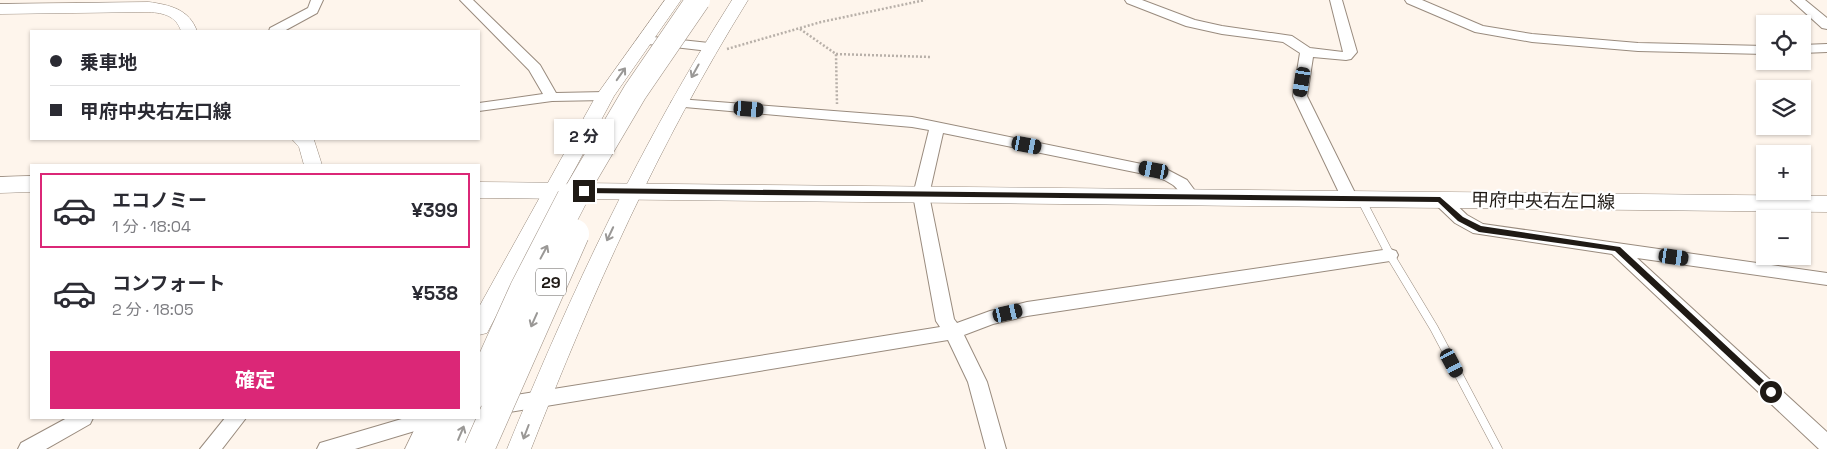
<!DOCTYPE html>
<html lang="ja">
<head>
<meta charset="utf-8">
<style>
	body { margin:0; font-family:"Space Grotesk","Noto Sans JP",sans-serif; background:#f2f2f3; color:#2b2b33; height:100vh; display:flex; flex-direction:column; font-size:19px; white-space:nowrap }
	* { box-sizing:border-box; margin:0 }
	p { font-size:16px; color:#7c7c81 }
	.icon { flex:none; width:28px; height:28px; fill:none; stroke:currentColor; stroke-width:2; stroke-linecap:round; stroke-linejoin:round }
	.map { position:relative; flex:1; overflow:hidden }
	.details { position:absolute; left:30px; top:164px; width:450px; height:255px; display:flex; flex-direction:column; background:#fff; border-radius:0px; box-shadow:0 1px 4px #0004 }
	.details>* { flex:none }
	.hud { position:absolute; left:30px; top:30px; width:450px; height:110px; border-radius:0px; box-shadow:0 1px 4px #0004; display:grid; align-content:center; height:110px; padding:0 20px; background:#fff }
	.buttons { position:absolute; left:1756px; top:15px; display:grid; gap:10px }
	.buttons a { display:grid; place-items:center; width:55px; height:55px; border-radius:0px; background:#fff; box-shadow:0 1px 4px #0004; font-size:25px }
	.end { position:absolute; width:22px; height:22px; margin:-11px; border:6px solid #1f1a15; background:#fff; box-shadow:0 0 0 2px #fff }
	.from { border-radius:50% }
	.bubble { position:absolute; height:35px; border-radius:0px; background:#fff; box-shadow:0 1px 4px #0004; font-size:16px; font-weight:700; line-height:35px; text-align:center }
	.car { position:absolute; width:15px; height:30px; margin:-15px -8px; border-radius:6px; box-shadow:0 0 4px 1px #0007; background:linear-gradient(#222 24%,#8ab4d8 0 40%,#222 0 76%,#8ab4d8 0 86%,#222 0) }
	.hud b { display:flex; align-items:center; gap:18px; height:48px; font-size:19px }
	.hud b+b { border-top:1px solid #e1e1e2 }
	.hud i { width:12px; height:12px; background:#2b2b33 }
	ul { padding:9px 0 0; list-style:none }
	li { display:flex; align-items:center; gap:15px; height:75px; margin:0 10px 8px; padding:0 10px; border:2px solid transparent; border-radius:0px }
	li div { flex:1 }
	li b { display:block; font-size:19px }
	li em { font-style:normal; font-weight:700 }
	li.on { border-color:#db2777 }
	li>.icon { width:45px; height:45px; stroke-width:1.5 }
	.action { display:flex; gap:10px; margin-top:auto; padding:10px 20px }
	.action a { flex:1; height:58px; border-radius:0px; background:#db2777; color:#fff; font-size:20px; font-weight:700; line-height:58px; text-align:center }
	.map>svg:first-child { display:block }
</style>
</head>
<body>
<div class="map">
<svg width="1827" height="449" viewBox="0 0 1827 449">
	<rect width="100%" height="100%" fill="#fef5ec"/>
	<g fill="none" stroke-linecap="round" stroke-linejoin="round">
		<g stroke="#998b7e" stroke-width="9">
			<path id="service" d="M 1361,199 L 1390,255 L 1434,328 L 1498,449"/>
		</g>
		<g stroke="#998b7e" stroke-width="2">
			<path id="minor" d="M 311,0 L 323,0 L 317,13 L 284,31 L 269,31 L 270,28 L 308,8 Z
				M 460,0 L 473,0 L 540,65 L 556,93 L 605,92 L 610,93 L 612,96 L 610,99 L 605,100 L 552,101 L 479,111 L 479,103 L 543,94 L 529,70 Z
				M 1125,0 L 1142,0 L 1195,20 L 1222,26 L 1292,36 L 1310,48 L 1343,52 L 1330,0 L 1342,0 L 1357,52 L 1351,59 L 1346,60 L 1313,57 L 1307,96 L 1358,199 L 1356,203 L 1350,204 L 1344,203 L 1342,199 L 1293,96 L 1300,53 L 1283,42 L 1222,34 L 1186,26 L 1127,3 Z
				M 1405,0 L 1422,0 L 1483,26 L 1532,34 L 1638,43 L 1765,46 L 1765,54 L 1638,51 L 1532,42 L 1475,32 L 1407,3 Z
				M 1791,0 L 1805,0 L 1827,18 L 1827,29 L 1822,28 Z
				M 644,36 L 709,43 L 716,47 L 709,51 L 639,43 L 637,40 L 639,37 Z
				M 1827,44 L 1827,52 L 1802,53 L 1802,45 Z
				M 678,99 L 912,117 L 1166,169 L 1187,180 L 1201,199 L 1199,203 C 1185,207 1183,193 1173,185 C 1167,181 1161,178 1154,176 L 943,133 L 929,195 L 954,319 L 957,323 L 990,311 L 1027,302 L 1390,249 L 1396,251 L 1398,255 L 1396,259 L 1390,261 L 1027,316 L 993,324 L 964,335 L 987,382 L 1006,449 L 986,449 L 968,382 L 948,340 L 479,417 L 479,401 L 940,327 L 936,321 L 913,195 L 929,130 L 912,127 L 673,106 L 671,103 L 673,100 Z
				M 1440,194 L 1446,195 L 1467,215 L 1483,224 L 1827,273 L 1827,285 L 1637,258 L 1827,432 L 1827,449 L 1819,449 L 1612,254 L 1473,233 L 1455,223 L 1434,203 L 1432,199 L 1434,195 Z
				M 67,418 L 93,418 L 90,424 L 46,449 L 18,449 L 21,443 Z
				M 225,418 L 246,418 L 222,449 L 200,449 Z
				M 405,418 L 441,418 L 438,424 L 355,449 L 317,449 L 320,443 Z"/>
		</g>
		<g stroke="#998b7e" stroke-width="1">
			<path id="tertiary" d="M 665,0 L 681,0 L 614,96 L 487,333 L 479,335 L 479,307 L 596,96 Z
				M 732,0 L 748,0 C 658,145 593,291 531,449 L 507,449 C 572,290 640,145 732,0 Z
				M 149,2 C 170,5 189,9 197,31 L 181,31 C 176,16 164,13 149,12 L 0,14 L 0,4 Z
				M 292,139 L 314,140 L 322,165 L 304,165 L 299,147 Z
				M 420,418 L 444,418 L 429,449 L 405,449 Z"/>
		</g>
		<g stroke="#998b7e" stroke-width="1">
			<path id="primary" d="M 31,176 L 31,192 L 0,193 L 0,177 Z
				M 479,182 L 1827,196 L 1827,212 L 479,198 Z"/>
		</g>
		<g stroke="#998b7e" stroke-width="1">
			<path id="motorway" d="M 479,408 L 484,418 L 472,449 L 406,449 L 420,418 L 479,418 Z"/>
		</g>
		<path stroke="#b8b0a9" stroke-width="2.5" stroke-dasharray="2 2" stroke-linecap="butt" d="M 800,29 L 836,54 L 837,104
			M 727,49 L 821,22 L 925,0
			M 836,54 L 931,57"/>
		<use href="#service" stroke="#fff" stroke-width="8"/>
		<use href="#minor" fill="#fff" fill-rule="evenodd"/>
		<use href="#tertiary" fill="#fff" fill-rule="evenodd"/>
		<use href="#primary" fill="#fff" fill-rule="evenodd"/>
		<use href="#motorway" fill="#fff" fill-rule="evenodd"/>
		<g stroke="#998b7e" stroke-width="25" stroke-linecap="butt">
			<path id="motorway-bridge-far1" d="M 572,199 L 635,92 L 698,0"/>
		</g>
		<g stroke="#998b7e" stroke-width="31" stroke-linecap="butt">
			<path id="motorway-bridge" d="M 479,391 L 525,289 L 572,198
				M 479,449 L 574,234"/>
		</g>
		<use href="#motorway-bridge-far1" stroke="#fff" stroke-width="24"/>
		<use href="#motorway-bridge" stroke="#fff" stroke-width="30"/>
	</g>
	<defs><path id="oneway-shaft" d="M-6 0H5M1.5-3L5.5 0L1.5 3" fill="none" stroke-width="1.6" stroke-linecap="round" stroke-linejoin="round" transform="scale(1.25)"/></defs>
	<g stroke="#9a9896">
		<use href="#oneway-shaft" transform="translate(695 71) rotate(119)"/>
		<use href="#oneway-shaft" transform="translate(621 74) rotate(-55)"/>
		<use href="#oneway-shaft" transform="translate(610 234) rotate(115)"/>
		<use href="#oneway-shaft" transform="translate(544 252) rotate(-62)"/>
		<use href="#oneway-shaft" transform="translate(534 320) rotate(114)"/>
		<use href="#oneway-shaft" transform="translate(526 432) rotate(111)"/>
		<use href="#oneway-shaft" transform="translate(461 433) rotate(-67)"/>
	</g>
	<path fill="#1f1a15" d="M 584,188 L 1440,197 L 1463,217 L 1481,226 L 1620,247 L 1776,392 L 1774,394 L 1768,394 L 1615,251 L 1479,232 L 1458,221 L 1438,202 L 582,193 L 580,191 Z"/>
	<g text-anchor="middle" stroke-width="4.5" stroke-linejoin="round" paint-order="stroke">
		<rect fill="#fff" stroke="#625f5b" stroke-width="1" x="536" y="268.5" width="30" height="27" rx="4"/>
		<g font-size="16" font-weight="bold" fill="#1f1a15">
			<text x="551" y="288">29</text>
		</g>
		<g font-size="18" fill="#1f1a15" stroke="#fff">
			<text transform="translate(1543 201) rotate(1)" y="6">甲府中央右左口線</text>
		</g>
	</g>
</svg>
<div class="buttons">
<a><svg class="icon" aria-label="locate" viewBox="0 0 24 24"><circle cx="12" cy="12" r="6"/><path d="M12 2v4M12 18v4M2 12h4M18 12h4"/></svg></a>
<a><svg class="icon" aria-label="layers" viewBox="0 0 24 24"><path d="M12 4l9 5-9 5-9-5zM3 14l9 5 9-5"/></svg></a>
<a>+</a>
<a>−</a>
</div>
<i class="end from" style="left:1771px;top:392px"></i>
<i class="end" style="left:584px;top:191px"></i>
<div class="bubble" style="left:554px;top:119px;width:60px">2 分</div>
<i class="car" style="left:1302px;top:82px;rotate:189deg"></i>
<i class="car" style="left:749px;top:109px;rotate:95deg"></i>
<i class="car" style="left:1027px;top:145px;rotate:101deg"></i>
<i class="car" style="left:1154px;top:170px;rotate:281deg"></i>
<i class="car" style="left:1674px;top:257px;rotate:98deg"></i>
<i class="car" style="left:1008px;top:313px;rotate:77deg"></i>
<i class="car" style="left:1452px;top:363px;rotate:152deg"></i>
<div class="hud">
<b><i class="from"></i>乗車地</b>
<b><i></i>甲府中央右左口線</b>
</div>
<section class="details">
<ul>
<li class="on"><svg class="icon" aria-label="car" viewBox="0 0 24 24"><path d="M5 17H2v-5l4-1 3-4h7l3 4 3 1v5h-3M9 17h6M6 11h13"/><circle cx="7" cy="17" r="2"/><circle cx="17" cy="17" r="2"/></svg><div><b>エコノミー</b><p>1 分 · 18:04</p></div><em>¥399</em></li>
<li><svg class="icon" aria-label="car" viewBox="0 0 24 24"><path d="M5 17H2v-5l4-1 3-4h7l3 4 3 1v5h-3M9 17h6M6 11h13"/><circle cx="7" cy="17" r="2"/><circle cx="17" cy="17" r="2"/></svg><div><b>コンフォート</b><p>2 分 · 18:05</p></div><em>¥538</em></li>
</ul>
<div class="action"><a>確定</a></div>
</section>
</div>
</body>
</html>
